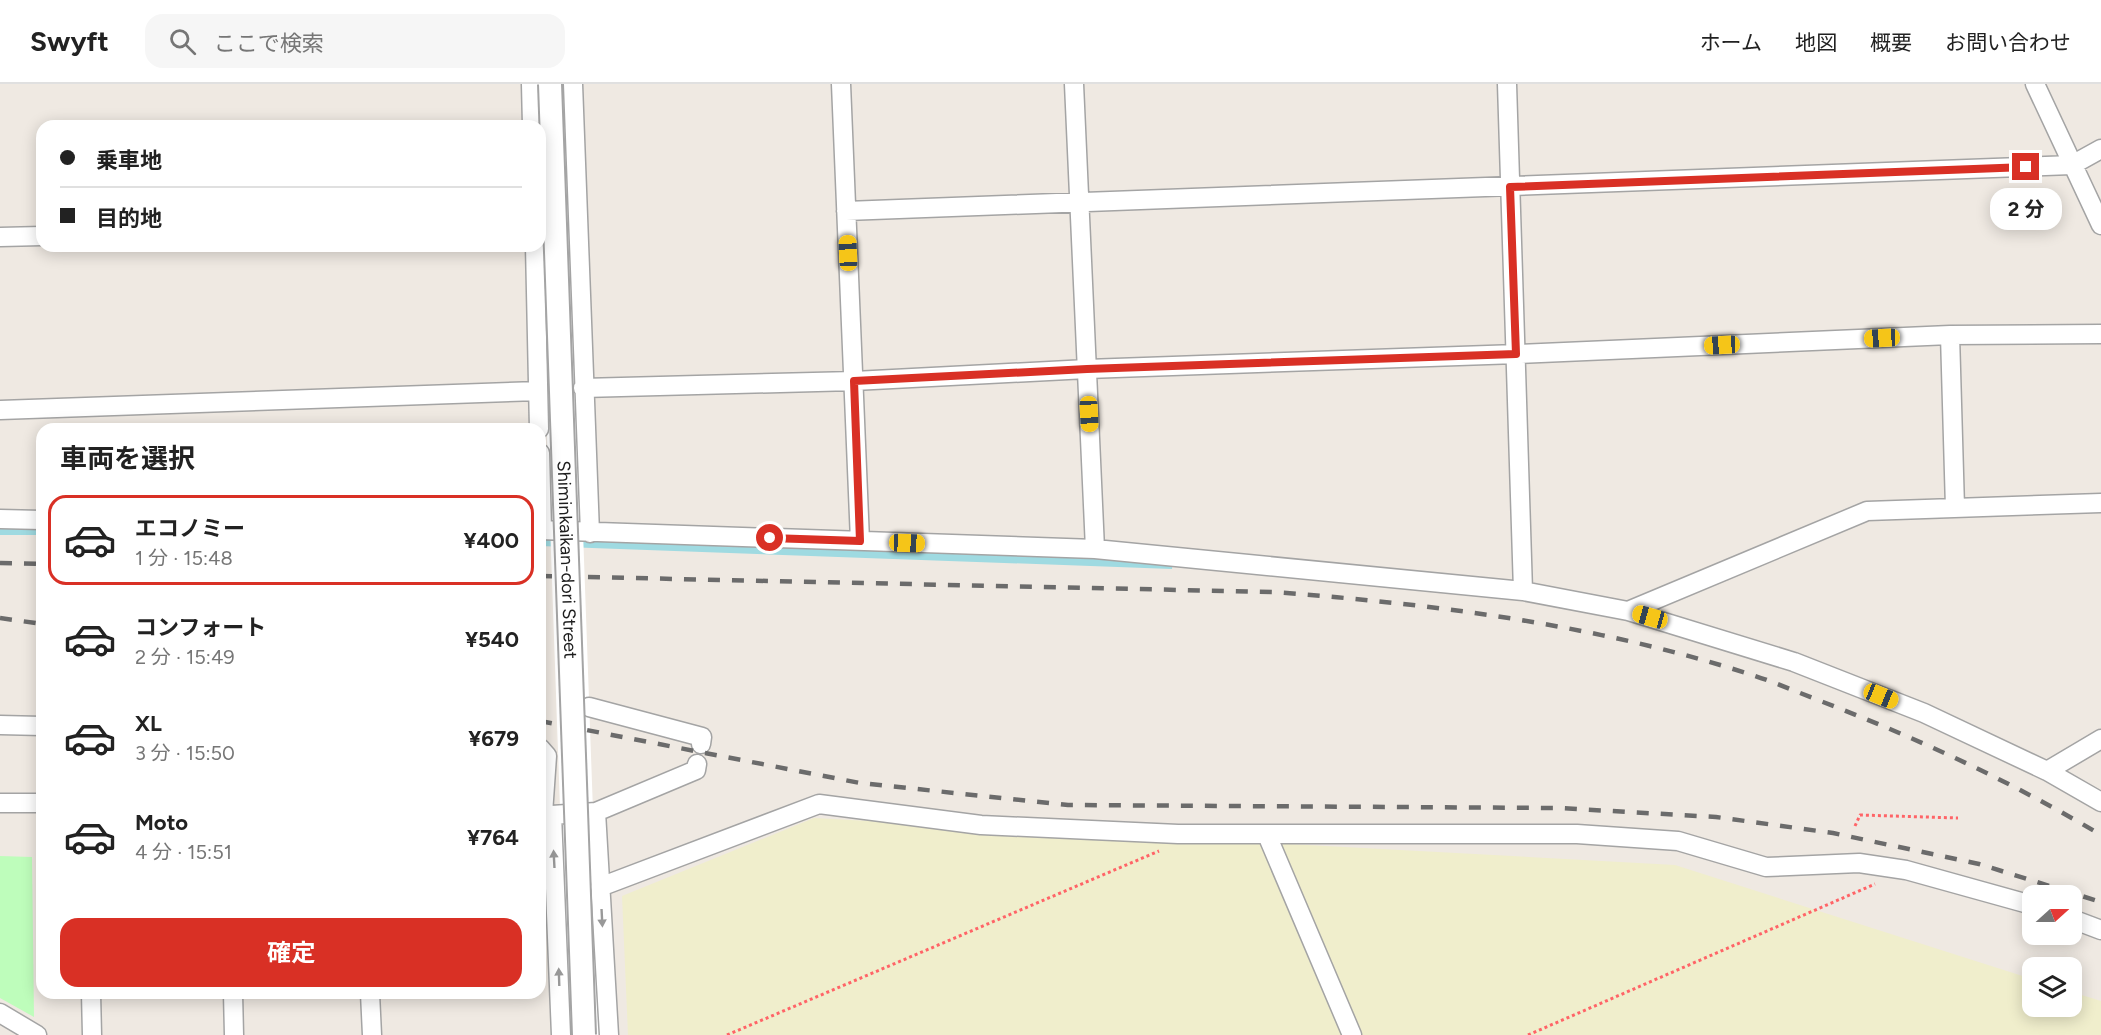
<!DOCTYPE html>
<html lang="ja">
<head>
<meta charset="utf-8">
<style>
	body { margin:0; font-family:Figtree,"Noto Sans JP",sans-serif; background:#f6f6f6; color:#222; height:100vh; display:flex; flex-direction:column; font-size:22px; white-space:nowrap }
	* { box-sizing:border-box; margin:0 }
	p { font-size:20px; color:#767676 }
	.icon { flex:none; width:33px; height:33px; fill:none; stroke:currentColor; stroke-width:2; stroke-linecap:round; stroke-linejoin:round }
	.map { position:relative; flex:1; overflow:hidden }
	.sheet { position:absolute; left:36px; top:339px; width:510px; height:576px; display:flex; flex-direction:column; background:#fff; border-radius:18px; box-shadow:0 3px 15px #0003 }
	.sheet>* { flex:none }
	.guide { position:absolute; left:36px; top:36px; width:510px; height:132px; border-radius:18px; box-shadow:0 3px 15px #0003; display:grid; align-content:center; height:132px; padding:0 24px; background:#fff }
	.needle { width:39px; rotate:69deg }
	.buttons { position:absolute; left:2022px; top:801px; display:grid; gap:12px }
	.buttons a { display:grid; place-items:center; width:60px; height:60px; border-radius:12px; background:#fff; box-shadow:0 3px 15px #0003; font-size:30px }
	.end { position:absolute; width:27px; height:27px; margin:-14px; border:8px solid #d93025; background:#fff; box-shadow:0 0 0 3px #fff }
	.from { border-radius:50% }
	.bubble { position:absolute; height:42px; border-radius:18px; background:#fff; box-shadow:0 3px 15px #0003; font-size:20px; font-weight:700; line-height:42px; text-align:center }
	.car { position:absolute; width:18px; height:36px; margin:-18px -9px; border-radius:8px; box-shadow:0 0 4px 2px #0007; background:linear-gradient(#f5c518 24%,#345 0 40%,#f5c518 0 76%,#345 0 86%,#f5c518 0) }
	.guide b { display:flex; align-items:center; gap:21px; height:57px; font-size:22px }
	.guide b+b { border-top:2px solid #e0e0e0 }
	.guide i { width:15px; height:15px; background:#222 }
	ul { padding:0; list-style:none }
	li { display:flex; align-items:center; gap:18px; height:90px; margin:0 12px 9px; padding:0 12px; border:3px solid transparent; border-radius:18px }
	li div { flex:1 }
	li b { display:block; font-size:22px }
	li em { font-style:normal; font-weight:700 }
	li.active { border-color:#d93025 }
	li>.icon { width:54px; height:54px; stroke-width:1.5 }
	h2 { padding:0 24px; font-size:27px; line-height:72px }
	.button { display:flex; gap:12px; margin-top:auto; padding:12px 24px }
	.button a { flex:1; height:69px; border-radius:18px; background:#d93025; color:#fff; font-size:24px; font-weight:700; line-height:69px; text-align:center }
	header { display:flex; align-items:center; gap:36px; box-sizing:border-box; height:84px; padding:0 30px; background:#fff; border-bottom:2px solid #e0e0e0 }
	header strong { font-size:28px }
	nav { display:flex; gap:33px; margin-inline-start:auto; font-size:21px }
	.search { width:420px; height:54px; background:#f6f6f6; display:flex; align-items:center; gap:15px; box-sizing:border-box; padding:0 21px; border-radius:18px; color:#767676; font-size:22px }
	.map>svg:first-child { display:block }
</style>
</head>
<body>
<header>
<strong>Swyft</strong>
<div class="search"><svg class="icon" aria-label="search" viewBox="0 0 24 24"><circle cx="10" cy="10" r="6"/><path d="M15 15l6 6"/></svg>ここで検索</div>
<nav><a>ホーム</a><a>地図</a><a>概要</a><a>お問い合わせ</a></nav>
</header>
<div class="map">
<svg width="2101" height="951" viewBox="0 0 2101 951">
	<rect width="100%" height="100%" fill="#efe9e2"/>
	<path fill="#f0eecc" d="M 814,734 L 1675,781 L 2032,895 L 2032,922 L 2072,922 L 2072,908 L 2101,917 L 2101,951 L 628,951 L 622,812 Z"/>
	<path fill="#befdbb" d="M 0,772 L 32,773 L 34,933 L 0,914 Z"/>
	<path fill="#9fdae1" d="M 0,440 L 42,441 L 42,451 L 0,451 Z
		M 540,451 L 1173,476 L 1172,485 L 592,464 L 540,462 Z"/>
	<path fill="#fff" d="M 535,0 L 567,0 L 601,951 L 568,951 L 540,156 L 540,42 Z"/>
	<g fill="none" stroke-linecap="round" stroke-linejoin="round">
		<g stroke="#a4a4a4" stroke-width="21">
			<path id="minor" d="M 531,0 L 532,42
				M 573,0 L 590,449
				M 841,0 L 860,457
				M 1074,0 L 1095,465
				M 1507,0 L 1523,507
				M 2035,0 L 2101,141
				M 846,127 L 2072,81 L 2101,65
				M 0,153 L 42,152
				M 535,162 L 539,345
				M 1950,251 L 1955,424
				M 583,304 L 854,297 L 1087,285 L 1517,270 L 1950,251 L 2101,250
				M 0,326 L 538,307
				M 540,369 L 542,446
				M 0,435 L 42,436
				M 540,446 L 1095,465 L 1523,507 L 1628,527 L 1794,578 L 1924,629 L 2047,687 L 2101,718
				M 1628,527 L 1867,427 L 2101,419
				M 589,623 L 702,653 L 701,660
				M 0,641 L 42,642
				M 540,664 L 547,672 L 543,730
				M 2047,687 L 2101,655
				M 0,719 L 42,719
				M 596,728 L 696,686 L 697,680
				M 1267,751 L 1352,951
				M 600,803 L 819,720 L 981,741 L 1178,750 L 1577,750 L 1678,757 L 1766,783 L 1859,779 L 1906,786 L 2032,821
				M 2072,835 L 2101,846
				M 91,909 L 92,951
				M 233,909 L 234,951
				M 370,909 L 372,951
				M 0,929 L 37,951
				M 561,951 L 552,731 L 596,728 L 609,951"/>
		</g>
		<path stroke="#ff6467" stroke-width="3" stroke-dasharray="3 3" stroke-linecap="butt" d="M 1855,742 L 1860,731 L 1958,734
			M 727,951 L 1159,767
			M 1528,951 L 1875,800"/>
		<use href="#minor" stroke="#fff" stroke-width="18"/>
		<path stroke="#6b6b6b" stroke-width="4.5" stroke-dasharray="12 12" stroke-linecap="butt" d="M 0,479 L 42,480
			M 540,492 L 1273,508 C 1433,520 1593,540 1746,589 C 1772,597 1797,608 1823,618 C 1919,655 2012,698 2101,751
			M 0,534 L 42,540
			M 540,637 L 860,699 L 1068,721 L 1559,724 L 1716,733 L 1833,749 L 1979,780 L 2101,818"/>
		<g stroke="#a4a4a4" stroke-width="26" stroke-linecap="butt">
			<g id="tertiary-bridge">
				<path id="s1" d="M 550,0 L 584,951"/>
			</g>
		</g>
		<use href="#tertiary-bridge" stroke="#fff" stroke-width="22"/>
	</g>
	<defs><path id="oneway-solid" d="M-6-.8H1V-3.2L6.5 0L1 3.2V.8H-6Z" transform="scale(1.5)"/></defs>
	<g fill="#999">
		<use href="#oneway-solid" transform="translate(554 775) rotate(-93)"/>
		<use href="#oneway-solid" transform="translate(602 834) rotate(87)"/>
		<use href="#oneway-solid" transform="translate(559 893) rotate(-92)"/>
	</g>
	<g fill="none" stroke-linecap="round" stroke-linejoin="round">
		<path stroke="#d93025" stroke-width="8" d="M 770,454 L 860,457 L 854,297 L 1087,285 L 1516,270 L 1510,103 L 2026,83"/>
	</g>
	<g text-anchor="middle" stroke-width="4.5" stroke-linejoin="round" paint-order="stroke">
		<g font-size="18" fill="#1d1d1d" stroke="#fff">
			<text dy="6" stroke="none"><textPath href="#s1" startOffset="476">Shiminkaikan-dori Street</textPath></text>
		</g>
	</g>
</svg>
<div class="buttons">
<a><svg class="needle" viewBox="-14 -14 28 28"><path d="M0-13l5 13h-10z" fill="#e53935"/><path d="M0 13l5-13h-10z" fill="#767676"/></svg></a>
<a><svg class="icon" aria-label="layers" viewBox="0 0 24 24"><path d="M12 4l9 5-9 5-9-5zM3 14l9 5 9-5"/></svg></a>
</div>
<i class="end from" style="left:770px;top:454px"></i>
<i class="end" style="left:2026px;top:83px"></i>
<div class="bubble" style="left:1990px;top:104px;width:72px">2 分</div>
<i class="car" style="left:848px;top:169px;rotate:358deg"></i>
<i class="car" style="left:1882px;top:254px;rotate:267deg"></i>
<i class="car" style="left:1722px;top:261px;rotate:267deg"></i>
<i class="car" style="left:1089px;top:330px;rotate:177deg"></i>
<i class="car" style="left:907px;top:459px;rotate:92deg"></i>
<i class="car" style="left:1650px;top:533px;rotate:286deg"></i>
<i class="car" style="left:1881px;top:612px;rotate:112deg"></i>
<div class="guide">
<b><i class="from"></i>乗車地</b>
<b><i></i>目的地</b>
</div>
<section class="sheet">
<h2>車両を選択</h2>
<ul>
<li class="active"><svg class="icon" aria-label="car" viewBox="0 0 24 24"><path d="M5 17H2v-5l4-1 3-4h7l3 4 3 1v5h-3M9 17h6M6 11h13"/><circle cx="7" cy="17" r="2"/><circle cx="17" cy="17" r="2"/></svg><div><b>エコノミー</b><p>1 分 · 15:48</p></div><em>¥400</em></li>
<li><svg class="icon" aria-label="car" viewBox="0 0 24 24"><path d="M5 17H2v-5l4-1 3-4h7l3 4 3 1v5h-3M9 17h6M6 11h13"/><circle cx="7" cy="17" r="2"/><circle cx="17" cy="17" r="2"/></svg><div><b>コンフォート</b><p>2 分 · 15:49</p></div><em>¥540</em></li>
<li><svg class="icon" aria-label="car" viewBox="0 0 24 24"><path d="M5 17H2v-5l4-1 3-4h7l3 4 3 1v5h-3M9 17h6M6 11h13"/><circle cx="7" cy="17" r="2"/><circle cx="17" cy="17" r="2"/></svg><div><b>XL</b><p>3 分 · 15:50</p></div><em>¥679</em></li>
<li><svg class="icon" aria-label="car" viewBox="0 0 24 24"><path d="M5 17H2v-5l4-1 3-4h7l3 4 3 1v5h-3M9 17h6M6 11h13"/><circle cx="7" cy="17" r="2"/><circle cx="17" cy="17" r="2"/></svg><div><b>Moto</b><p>4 分 · 15:51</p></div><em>¥764</em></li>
</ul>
<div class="button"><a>確定</a></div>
</section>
</div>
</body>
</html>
